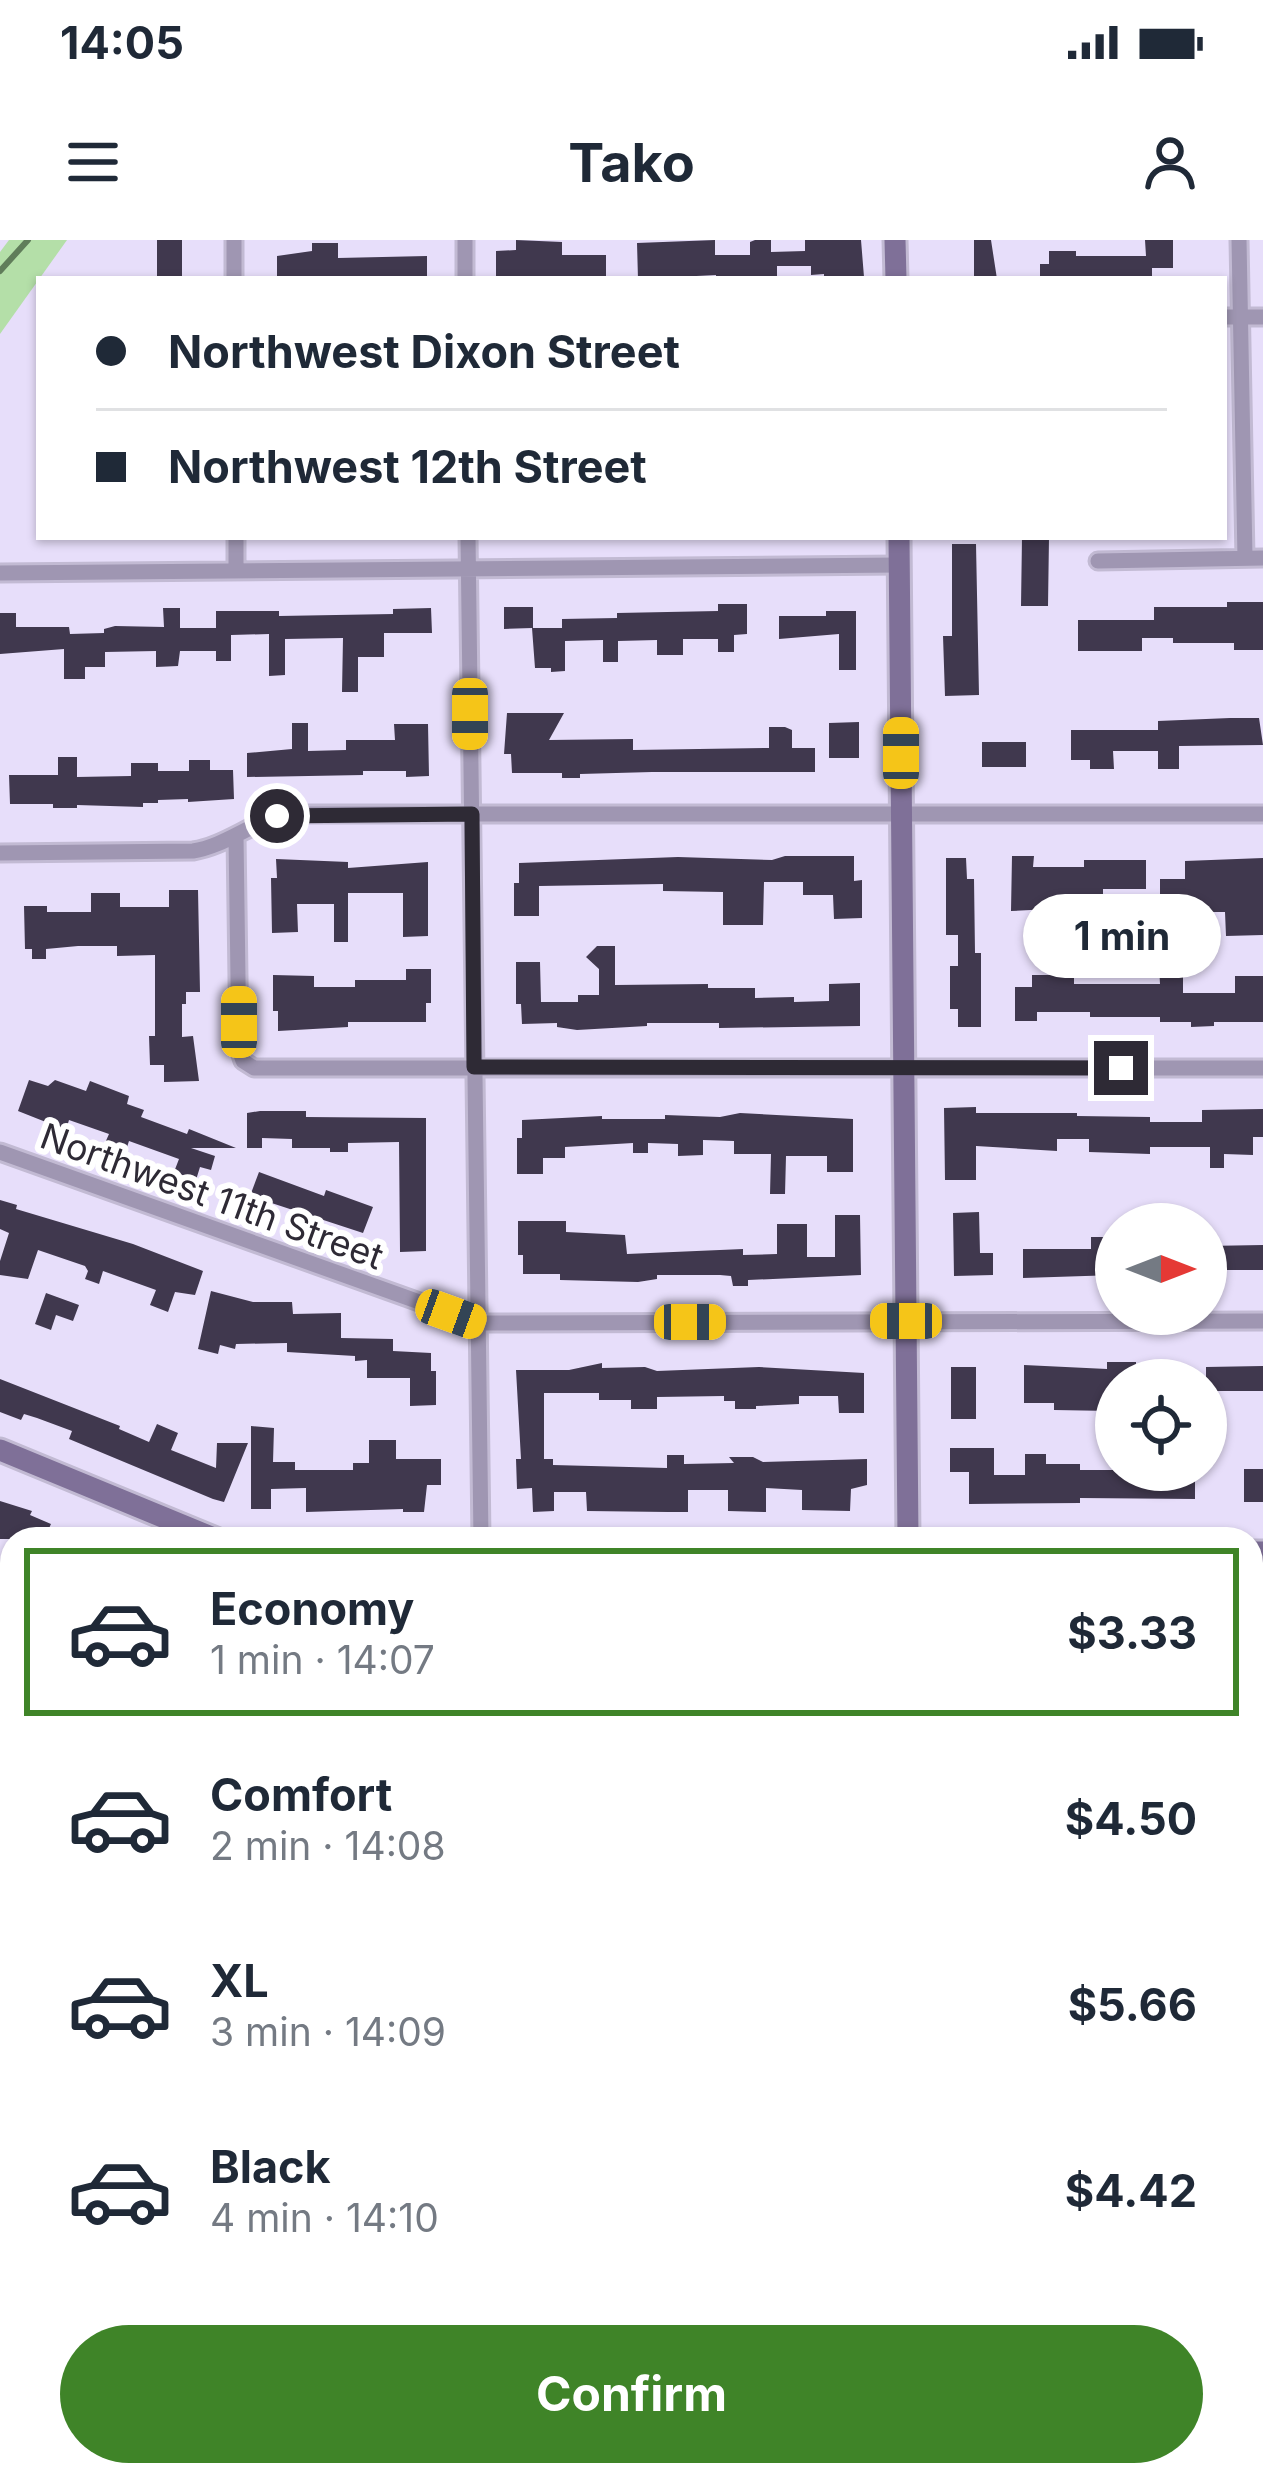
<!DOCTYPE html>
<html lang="en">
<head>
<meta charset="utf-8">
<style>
	body { margin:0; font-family:Inter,sans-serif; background:#f2f2f3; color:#1f2937; height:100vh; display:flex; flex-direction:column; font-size:45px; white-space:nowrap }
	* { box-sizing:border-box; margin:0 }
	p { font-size:39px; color:#747a83 }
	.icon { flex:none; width:66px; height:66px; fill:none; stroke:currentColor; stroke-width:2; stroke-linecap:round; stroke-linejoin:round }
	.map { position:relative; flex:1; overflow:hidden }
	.sheet { position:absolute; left:0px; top:1287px; width:1263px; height:960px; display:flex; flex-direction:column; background:#fff; border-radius:36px 36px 0 0; box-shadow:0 3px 9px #0004 }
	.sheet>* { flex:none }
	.top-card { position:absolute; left:36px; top:36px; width:1191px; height:264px; border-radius:0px; box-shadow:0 3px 9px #0004; display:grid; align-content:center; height:264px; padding:0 60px; background:#fff }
	.needle { width:78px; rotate:90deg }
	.fabs { position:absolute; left:1095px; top:963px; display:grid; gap:24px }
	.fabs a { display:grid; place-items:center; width:132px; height:132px; border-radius:50%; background:#fff; box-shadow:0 3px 9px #0004; font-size:60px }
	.end { position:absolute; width:54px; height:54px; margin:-27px; border:15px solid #2e2a35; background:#fff; box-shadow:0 0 0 6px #fff }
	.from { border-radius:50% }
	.bubble { position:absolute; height:84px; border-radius:42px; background:#fff; box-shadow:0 3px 9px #0004; font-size:39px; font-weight:700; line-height:84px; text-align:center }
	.car { position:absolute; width:36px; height:72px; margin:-36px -18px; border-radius:15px; box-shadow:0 0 9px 3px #0007; background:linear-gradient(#f5c518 24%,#345 0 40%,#f5c518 0 76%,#345 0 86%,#f5c518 0) }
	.top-card b { display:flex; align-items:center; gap:42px; height:114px; font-size:45px }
	.top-card b+b { border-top:3px solid #e0e1e3 }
	.top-card i { width:30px; height:30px; background:#1f2937 }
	ul { padding:21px 0 0; list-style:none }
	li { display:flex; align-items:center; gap:36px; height:168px; margin:0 24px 18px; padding:0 36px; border:6px solid transparent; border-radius:0px }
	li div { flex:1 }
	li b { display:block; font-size:45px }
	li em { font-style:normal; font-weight:700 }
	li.on { border-color:#3f8428 }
	li>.icon { width:108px; height:108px; stroke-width:1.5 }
	.cta { display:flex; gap:24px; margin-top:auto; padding:24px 60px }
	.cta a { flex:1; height:138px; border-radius:72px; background:#3f8428; color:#fff; font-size:48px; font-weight:700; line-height:138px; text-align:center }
	.status { display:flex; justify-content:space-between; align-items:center; height:84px; padding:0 60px; background:#fff; direction:ltr }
	.status svg { height:33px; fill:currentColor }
	header { display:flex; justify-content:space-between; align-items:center; height:156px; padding:0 60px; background:#fff; font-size:54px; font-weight:700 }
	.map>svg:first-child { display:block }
</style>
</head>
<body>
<div class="status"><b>14:05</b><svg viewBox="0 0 49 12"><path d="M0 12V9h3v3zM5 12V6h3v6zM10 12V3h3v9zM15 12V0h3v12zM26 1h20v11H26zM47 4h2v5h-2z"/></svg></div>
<header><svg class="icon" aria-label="menu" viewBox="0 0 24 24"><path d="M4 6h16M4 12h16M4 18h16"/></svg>Tako<svg class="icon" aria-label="person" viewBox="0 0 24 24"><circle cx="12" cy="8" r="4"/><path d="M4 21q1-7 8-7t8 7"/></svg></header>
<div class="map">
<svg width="1263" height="2247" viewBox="0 0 1263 2247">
	<rect width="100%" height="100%" fill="#e7defa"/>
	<path fill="#b4dfa8" d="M 9,0 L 67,0 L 0,94 L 0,12 Z"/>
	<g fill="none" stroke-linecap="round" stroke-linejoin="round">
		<path stroke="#607d5a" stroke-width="6" d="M 0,31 L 28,0"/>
	</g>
	<path fill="#40384e" d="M 157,0 L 182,0 L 182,39 L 157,39 Z
		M 516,0 L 562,2 L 562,15 L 606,15 L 606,39 L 496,39 L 496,11 L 516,10 Z
		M 715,0 L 715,15 L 750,15 L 750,2 L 755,0 L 771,0 L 771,12 L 805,11 L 805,0 L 861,0 L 864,37 L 824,39 L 824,34 L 811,35 L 811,26 L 777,26 L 777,37 L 716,39 L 716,35 L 638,39 L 637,3 Z
		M 974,0 L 991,0 L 997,39 L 974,39 Z
		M 1145,0 L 1173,0 L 1173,28 L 1152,28 L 1152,39 L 1040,39 L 1040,24 L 1049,24 L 1049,11 L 1076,11 L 1076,16 L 1146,16 Z
		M 312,3 L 338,3 L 338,18 L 427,16 L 427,39 L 277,39 L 277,16 L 312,11 Z
		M 1022,297 L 1049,297 L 1048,366 L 1021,366 Z
		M 952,304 L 976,304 L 979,455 L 945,456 L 943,396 L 952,396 Z
		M 1227,362 L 1263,362 L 1263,410 L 1234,410 L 1234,403 L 1173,403 L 1173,398 L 1142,398 L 1142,411 L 1078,411 L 1078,380 L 1154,380 L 1154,367 L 1227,367 Z
		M 718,364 L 747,364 L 747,394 L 734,395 L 734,412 L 718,412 L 718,399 L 683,399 L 683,415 L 657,415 L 657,400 L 618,401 L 618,422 L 603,422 L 603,400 L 565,401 L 565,431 L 551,432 L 551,428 L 535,428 L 532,388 L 504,389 L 504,367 L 533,367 L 533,388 L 562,388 L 562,379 L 617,378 L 617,373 L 718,371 Z
		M 163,368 L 180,368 L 180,388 L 216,388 L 216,371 L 279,371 L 279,376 L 393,374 L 393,369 L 431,368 L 432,393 L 384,393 L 384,417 L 358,417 L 358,452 L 342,452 L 343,398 L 285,399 L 285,435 L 269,436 L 269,394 L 231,395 L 231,421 L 216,421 L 216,411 L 180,411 L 178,426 L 156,427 L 156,411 L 105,412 L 105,427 L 85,427 L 85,439 L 64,439 L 64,409 L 0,414 L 0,373 L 16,373 L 16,387 L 69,387 L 70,394 L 104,393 L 104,389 L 115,386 L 164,387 Z
		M 826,371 L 856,371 L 856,430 L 839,430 L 839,394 L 779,399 L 779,376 L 826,376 Z
		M 507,473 L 564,473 L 549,500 L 633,499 L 633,510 L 769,508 L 769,487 L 785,487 L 792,490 L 792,508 L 815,508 L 815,532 L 652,532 L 580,534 L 580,538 L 562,538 L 562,533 L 512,533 L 511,514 L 504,514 Z
		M 1230,478 L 1259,478 L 1263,505 L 1179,506 L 1179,529 L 1158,529 L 1158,511 L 1113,511 L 1114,529 L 1090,529 L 1090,520 L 1071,520 L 1071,490 L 1158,490 L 1158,481 Z
		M 859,482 L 859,518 L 829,518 L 829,483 Z
		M 292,483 L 308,483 L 308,511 L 346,510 L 346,500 L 395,500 L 394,484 L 428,484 L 429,536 L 406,537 L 406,531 L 363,531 L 363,535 L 247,537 L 247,513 L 292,509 Z
		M 982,502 L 1026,502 L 1026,527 L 982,527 Z
		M 58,517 L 77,517 L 77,537 L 131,536 L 131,523 L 158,523 L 158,531 L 189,531 L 189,520 L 210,520 L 210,530 L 233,530 L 234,559 L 188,562 L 188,559 L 158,560 L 158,563 L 143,563 L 143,567 L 77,565 L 77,568 L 53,568 L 53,564 L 10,564 L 9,535 L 58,535 Z
		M 785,616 L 854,616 L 854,641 L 862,640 L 862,678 L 834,679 L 833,655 L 803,655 L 803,642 L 764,642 L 763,685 L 723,685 L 723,652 L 663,651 L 663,644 L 539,646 L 539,676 L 514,676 L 514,643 L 519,643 L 519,623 L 678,617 L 772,620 Z
		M 1012,616 L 1034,616 L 1033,627 L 1084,627 L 1084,620 L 1146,620 L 1146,649 L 1103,649 L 1103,660 L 1070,660 L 1070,668 L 1011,671 Z
		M 946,618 L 966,618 L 967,639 L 974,639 L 975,713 L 981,713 L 981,787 L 958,787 L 958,769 L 950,769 L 950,726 L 958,726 L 958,695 L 946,695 Z
		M 1263,618 L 1263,695 L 1226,696 L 1225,672 L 1160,672 L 1160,639 L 1185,639 L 1185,621 Z
		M 276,619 L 348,622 L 348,628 L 428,622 L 428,696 L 403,697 L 403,653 L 348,653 L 348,702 L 334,702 L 334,664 L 297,664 L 298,692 L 272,693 L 271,638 L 277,638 Z
		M 169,650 L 198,650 L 200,752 L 186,752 L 186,764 L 182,764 L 182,797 L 193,796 L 199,841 L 164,842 L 164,825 L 150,825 L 149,796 L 155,796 L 155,715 L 117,716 L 117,706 L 78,706 L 46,709 L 46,719 L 32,719 L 32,709 L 25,709 L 24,666 L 47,666 L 47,672 L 91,672 L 91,653 L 120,653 L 120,667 L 169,667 Z
		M 597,706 L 615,706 L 615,745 L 708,744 L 708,748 L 755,748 L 755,758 L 794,757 L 794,762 L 829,761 L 829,744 L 860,743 L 860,786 L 719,788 L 719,783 L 647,783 L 647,786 L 577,790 L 557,787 L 557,783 L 522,784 L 521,764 L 516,764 L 516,722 L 540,722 L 541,762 L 578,762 L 578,755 L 599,755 L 599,729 L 586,717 Z
		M 1159,726 L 1183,726 L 1183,753 L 1235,753 L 1235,736 L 1263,736 L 1263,782 L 1214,782 L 1214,786 L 1191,787 L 1191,782 L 1160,782 L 1160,777 L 1090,777 L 1090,772 L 1037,772 L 1037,781 L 1015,781 L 1015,747 L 1032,747 L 1032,735 L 1074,735 L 1074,744 L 1160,744 Z
		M 406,729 L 431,729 L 431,763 L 426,763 L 426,782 L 348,782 L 348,787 L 278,791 L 278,771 L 273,771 L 273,735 L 314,736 L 314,747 L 355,747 L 355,740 L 406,740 Z
		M 29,840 L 48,846 L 55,840 L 86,851 L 90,841 L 129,856 L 127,864 L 144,870 L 141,877 L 187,894 L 189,889 L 236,908 L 191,908 L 215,916 L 211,930 L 200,927 L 196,940 L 174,932 L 179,919 L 129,901 L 126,910 L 105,903 L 109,894 L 69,880 L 66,890 L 18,871 Z
		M 976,867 L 976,873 L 1077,873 L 1077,876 L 1150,877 L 1150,882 L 1202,882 L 1202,870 L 1263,869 L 1263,897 L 1253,897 L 1253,915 L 1224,914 L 1224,928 L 1210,928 L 1210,907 L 1150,907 L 1150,914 L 1089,912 L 1089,899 L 1057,899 L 1057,911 L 976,906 L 976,940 L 945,940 L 944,868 Z
		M 260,871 L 306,871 L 306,877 L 426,878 L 426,1011 L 400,1012 L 399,902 L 348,903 L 348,912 L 330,912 L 330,908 L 292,908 L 292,899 L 262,898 L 262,908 L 247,908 L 247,873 Z
		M 740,873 L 853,879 L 853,932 L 827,932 L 827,916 L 786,916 L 785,954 L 770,954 L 771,914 L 734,914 L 734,901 L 703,900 L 703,915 L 678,916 L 678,904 L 648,903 L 648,913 L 633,913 L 633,903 L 565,907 L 565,918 L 543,918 L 543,934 L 517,934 L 517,898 L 522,898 L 522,880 L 602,876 L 602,879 L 665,879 L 665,875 L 720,877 Z
		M 259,932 L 324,956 L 326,950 L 373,967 L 363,993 L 250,956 Z
		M 0,960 L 17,965 L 16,969 L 133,1004 L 203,1031 L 195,1055 L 175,1052 L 168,1072 L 150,1065 L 156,1050 L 103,1031 L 99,1044 L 85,1039 L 88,1031 L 85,1026 L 38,1010 L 28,1039 L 0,1035 L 0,1021 L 9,993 L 0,989 Z
		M 979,972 L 980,1013 L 993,1013 L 993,1035 L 954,1036 L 953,973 Z
		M 835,975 L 860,975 L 861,1035 L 748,1040 L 748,1046 L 733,1046 L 731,1036 L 720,1035 L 657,1035 L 657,1039 L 638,1042 L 560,1040 L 560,1034 L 523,1034 L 523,1015 L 518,1015 L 518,981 L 566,981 L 566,992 L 625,995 L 627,1014 L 743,1009 L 743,1015 L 777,1014 L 777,984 L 807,984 L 807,1017 L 835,1017 Z
		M 1091,997 L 1116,997 L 1116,1035 L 1023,1038 L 1023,1009 L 1091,1009 Z
		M 1263,1005 L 1263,1030 L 1223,1030 L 1223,1036 L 1206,1036 L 1206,1006 Z
		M 211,1051 L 253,1062 L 292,1062 L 293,1074 L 341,1073 L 341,1098 L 393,1099 L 393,1111 L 431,1113 L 431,1131 L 436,1131 L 436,1165 L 410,1166 L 410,1138 L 367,1138 L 367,1120 L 355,1121 L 355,1116 L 287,1112 L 287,1103 L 236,1104 L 235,1109 L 220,1105 L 218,1114 L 198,1109 Z
		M 46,1053 L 79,1065 L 73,1081 L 56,1075 L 51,1090 L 35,1084 Z
		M 1107,1122 L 1136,1122 L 1136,1140 L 1116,1140 L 1112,1171 L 1054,1170 L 1054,1163 L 1024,1163 L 1024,1125 L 1107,1129 Z
		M 602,1123 L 602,1128 L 645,1127 L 657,1131 L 759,1127 L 864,1133 L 864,1173 L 839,1173 L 838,1156 L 799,1156 L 799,1164 L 756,1166 L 756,1169 L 735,1169 L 735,1161 L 724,1161 L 724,1156 L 657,1157 L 657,1169 L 631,1169 L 631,1160 L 599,1160 L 599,1153 L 544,1153 L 544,1219 L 553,1219 L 553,1225 L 667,1228 L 667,1215 L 684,1215 L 684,1224 L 734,1223 L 729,1217 L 753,1217 L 763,1222 L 867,1219 L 867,1245 L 851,1249 L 850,1271 L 802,1270 L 802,1250 L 766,1248 L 766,1272 L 728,1271 L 728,1250 L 688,1250 L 688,1272 L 668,1272 L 587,1271 L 586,1252 L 554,1252 L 554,1271 L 533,1272 L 532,1248 L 517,1249 L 516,1219 L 521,1219 L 516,1130 L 569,1130 Z
		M 1263,1126 L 1263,1151 L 1206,1151 L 1206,1127 Z
		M 951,1127 L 976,1127 L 976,1179 L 951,1179 Z
		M 0,1139 L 120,1186 L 119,1189 L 149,1202 L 157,1184 L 178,1193 L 171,1210 L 216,1228 L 217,1203 L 248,1203 L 224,1262 L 213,1259 L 69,1199 L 72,1191 L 37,1178 L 24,1174 L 21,1180 L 0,1172 Z
		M 251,1186 L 274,1188 L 273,1222 L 295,1222 L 295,1230 L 353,1230 L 353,1223 L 369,1223 L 369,1200 L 396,1200 L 396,1219 L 441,1219 L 441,1245 L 427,1245 L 424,1272 L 403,1272 L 403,1269 L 306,1272 L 306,1248 L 271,1249 L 271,1269 L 251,1269 Z
		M 950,1208 L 994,1208 L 994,1235 L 1025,1235 L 1025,1214 L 1046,1214 L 1046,1224 L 1080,1224 L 1080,1230 L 1195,1230 L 1195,1259 L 1080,1258 L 1080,1263 L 969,1264 L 969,1232 L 950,1232 Z
		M 1244,1229 L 1263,1229 L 1263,1262 L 1244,1262 Z
		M 0,1261 L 32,1271 L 30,1275 L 51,1284 L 44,1299 L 0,1299 Z"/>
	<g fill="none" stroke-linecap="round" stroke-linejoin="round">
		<g stroke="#c2bad3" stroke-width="14">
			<path id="lane" d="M 1251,1425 L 1263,1425
				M 1257,2019 L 1252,2054 L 1254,2078 L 1263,2083
				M 181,2247 L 196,2235"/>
		</g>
		<g stroke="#c2bad3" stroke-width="21">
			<path id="street" d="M 234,0 L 234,39
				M 465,0 L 465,39
				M 1239,0 L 1245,318
				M 1224,77 L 1263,77
				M 468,297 L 481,1299
				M 1098,321 L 1263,318
				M 236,331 L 236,297
				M 0,333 L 899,325
				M 236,596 L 239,809 L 243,821 L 254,828 L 1263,828
				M 0,613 L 193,611 C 227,606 255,579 290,574 L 1263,574
				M 0,912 L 478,1083 L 1263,1081"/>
		</g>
		<g stroke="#c2bad3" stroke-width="27">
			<path id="secondary" d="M 895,0 L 896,39
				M 899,297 L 908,1299
				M 0,1210 L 216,1299
				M 1251,1312 L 1263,1312"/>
		</g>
		<g stroke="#c2bad3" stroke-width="30">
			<path id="primary" d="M 0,1517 L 12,1522
				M 1251,2013 L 1263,2017"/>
		</g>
		<g stroke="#c2bad3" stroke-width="33">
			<path id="highway" d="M 1037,2235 L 1084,2247
				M 429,2247 L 478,2235"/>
		</g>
		<path stroke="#afa8bf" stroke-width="3" stroke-dasharray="6 6" stroke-linecap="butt" d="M 0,2112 L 12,2121"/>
		<use href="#lane" stroke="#9f96b2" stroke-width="8"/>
		<use href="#street" stroke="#9f96b2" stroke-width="15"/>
		<use href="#secondary" stroke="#7f7098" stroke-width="21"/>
		<use href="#primary" stroke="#685586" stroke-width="24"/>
		<use href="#highway" stroke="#553e75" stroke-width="27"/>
		<g stroke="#696374" stroke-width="10">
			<path id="rail" d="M 0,2221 L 12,2225
				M 43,2235 L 80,2247"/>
		</g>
		<use href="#rail" stroke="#fff" stroke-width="6" stroke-dasharray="18" stroke-linecap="butt"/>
	</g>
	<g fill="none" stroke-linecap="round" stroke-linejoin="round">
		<path stroke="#2e2a35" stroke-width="15" d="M 277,576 L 472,574 L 474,827 L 1121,828"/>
	</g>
	<g text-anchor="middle" stroke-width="12" stroke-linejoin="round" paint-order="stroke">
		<g font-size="36" fill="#2e2a35" stroke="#fff">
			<text transform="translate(212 956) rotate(20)" y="13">Northwest 11th Street</text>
		</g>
	</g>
</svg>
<div class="fabs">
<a><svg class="needle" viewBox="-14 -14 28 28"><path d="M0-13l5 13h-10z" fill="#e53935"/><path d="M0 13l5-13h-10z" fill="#747a83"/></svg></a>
<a><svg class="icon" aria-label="locate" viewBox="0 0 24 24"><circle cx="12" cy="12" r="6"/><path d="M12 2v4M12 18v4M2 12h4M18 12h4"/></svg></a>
</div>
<i class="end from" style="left:277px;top:576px"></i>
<i class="end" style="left:1121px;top:828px"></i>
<div class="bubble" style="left:1023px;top:654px;width:198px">1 min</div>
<i class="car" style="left:470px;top:474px;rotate:180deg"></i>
<i class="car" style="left:901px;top:513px;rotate:0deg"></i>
<i class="car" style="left:239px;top:782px;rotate:0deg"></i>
<i class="car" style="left:451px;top:1074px;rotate:110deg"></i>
<i class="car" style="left:906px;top:1081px;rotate:270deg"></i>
<i class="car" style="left:690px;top:1082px;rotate:90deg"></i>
<div class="top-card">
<b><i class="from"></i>Northwest Dixon Street</b>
<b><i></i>Northwest 12th Street</b>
</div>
<section class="sheet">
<ul>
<li class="on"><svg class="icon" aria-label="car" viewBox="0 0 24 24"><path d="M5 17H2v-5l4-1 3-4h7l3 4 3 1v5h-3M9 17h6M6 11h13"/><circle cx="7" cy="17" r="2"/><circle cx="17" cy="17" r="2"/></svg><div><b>Economy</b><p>1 min · 14:07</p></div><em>$3.33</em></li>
<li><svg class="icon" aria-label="car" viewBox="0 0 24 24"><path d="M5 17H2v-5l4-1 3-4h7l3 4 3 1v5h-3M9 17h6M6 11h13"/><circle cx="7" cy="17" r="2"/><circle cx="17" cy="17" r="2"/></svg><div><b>Comfort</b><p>2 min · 14:08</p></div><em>$4.50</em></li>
<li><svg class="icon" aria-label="car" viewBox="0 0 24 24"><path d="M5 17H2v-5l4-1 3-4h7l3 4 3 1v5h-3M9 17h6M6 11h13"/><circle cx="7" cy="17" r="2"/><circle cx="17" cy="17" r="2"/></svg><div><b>XL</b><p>3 min · 14:09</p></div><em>$5.66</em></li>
<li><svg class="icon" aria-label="car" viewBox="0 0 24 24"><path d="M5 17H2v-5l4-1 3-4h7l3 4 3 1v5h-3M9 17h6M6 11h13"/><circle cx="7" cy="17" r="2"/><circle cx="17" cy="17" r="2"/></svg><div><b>Black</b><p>4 min · 14:10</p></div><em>$4.42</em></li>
</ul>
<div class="cta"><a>Confirm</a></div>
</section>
</div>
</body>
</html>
